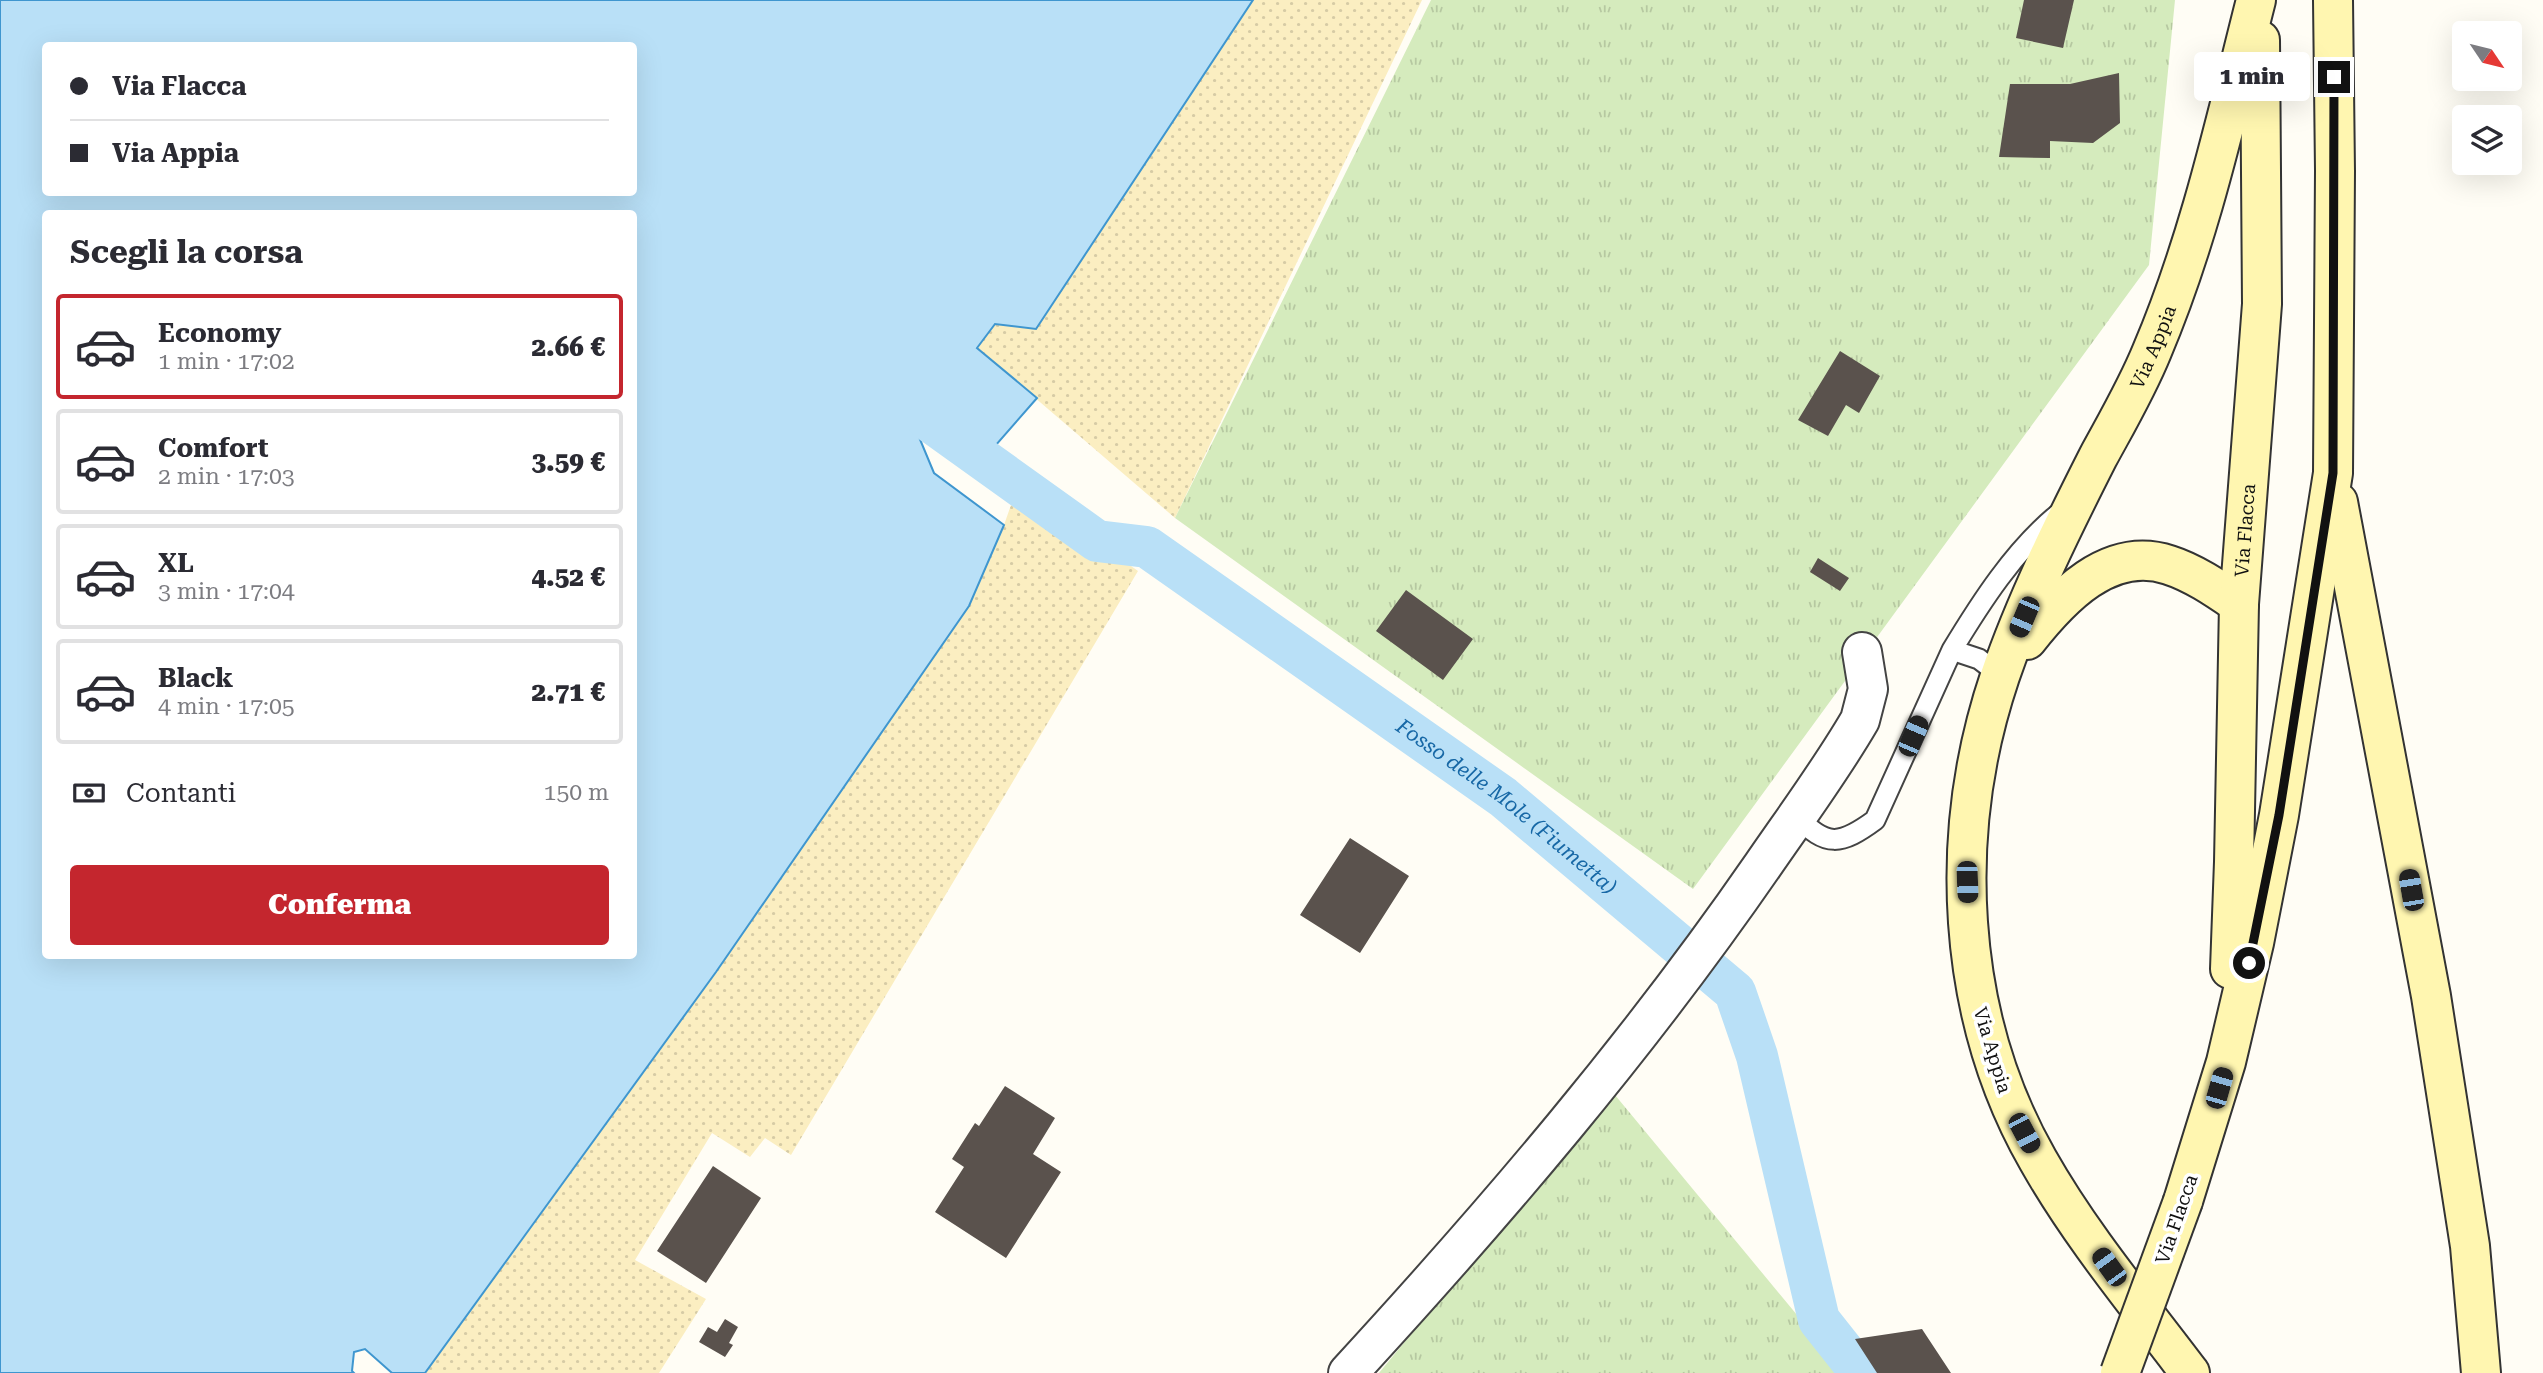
<!DOCTYPE html>
<html lang="it">
<head>
<meta charset="utf-8">
<style>
	body { margin:0; font-family:"Roboto Serif",serif; background:#f7f7f7; color:#2b2b33; height:100vh; display:flex; flex-direction:column; font-size:26px; white-space:nowrap }
	* { box-sizing:border-box; margin:0 }
	p { font-size:23px; color:#7c7c81 }
	.icon { flex:none; width:38px; height:38px; fill:none; stroke:currentColor; stroke-width:2; stroke-linecap:round; stroke-linejoin:round }
	.map { position:relative; flex:1; overflow:hidden }
	.drawer { position:absolute; left:42px; top:210px; width:595px; height:749px; display:flex; flex-direction:column; background:#fff; border-radius:7px; box-shadow:0 7px 28px #0002 }
	.drawer>* { flex:none }
	.banner { position:absolute; left:42px; top:42px; width:595px; height:154px; border-radius:7px; box-shadow:0 7px 28px #0002; display:grid; align-content:center; height:154px; padding:0 28px; background:#fff }
	.needle { width:46px; rotate:125deg }
	.tools { position:absolute; left:2452px; top:21px; display:grid; gap:14px }
	.tools a { display:grid; place-items:center; width:70px; height:70px; border-radius:7px; background:#fff; box-shadow:0 7px 28px #0002; font-size:35px }
	.end { position:absolute; width:32px; height:32px; margin:-16px; border:9px solid #111; background:#fff; box-shadow:0 0 0 4px #fff }
	.from { border-radius:50% }
	.bubble { position:absolute; height:49px; border-radius:7px; background:#fff; box-shadow:0 7px 28px #0002; font-size:23px; font-weight:800; line-height:49px; text-align:center }
	.car { position:absolute; width:21px; height:42px; margin:-21px -10px; border-radius:9px; box-shadow:0 0 5px 2px #0007; background:linear-gradient(#222 24%,#8ab4d8 0 40%,#222 0 76%,#8ab4d8 0 86%,#222 0) }
	.banner b { display:flex; align-items:center; gap:24px; height:66px; font-size:26px }
	.banner b+b { border-top:2px solid #e1e1e2 }
	.banner i { width:18px; height:18px; background:#2b2b33 }
	ul { padding:0; list-style:none }
	li { display:flex; align-items:center; gap:21px; height:105px; margin:0 14px 10px; padding:0 14px; border:4px solid #e1e1e2; border-radius:7px }
	li div { flex:1 }
	li b { display:block; font-size:26px }
	li em { font-style:normal; font-weight:800 }
	li.on { border-color:#c4262e }
	li>.icon { width:63px; height:63px; stroke-width:1.5 }
	h2 { padding:0 28px; font-size:32px; line-height:84px }
	.pay { display:flex; align-items:center; gap:18px; height:77px; padding:0 28px; font-size:26px }
	.pay p { margin-inline-start:auto }
	.action { display:flex; gap:14px; margin-top:auto; padding:14px 28px }
	.action a { flex:1; height:80px; border-radius:7px; background:#c4262e; color:#fff; font-size:28px; font-weight:800; line-height:80px; text-align:center }
	.map>svg:first-child { display:block }
</style>
</head>
<body>
<div class="map">
<svg width="2543" height="1373" viewBox="0 0 2543 1373">
	<defs>
		<pattern id="sand-dots" width="8" height="8" patternUnits="userSpaceOnUse" patternTransform="scale(1.75)"><rect width="8" height="8" fill="#fbeec1"/><path d="M2 2h.1M6 6h.1" fill="none" stroke="#d6cba5" stroke-width="1.8" stroke-linecap="round"/></pattern>
		<pattern id="park-tufts" width="24" height="20" patternUnits="userSpaceOnUse" patternTransform="scale(1.75)"><rect width="24" height="20" fill="#d5ebbd"/><path d="M3 7l-1-3M5 7V3M7 7l1-3M15 17l-1-3M17 17v-4M19 17l1-3" fill="none" stroke="#b6c8a1"/></pattern>
	</defs>
	<rect width="100%" height="100%" fill="#fffdf5"/>
	<path fill="url(#sand-dots)" d="M 1253,0 L 1422,0 L 1175,518 L 977,348 L 995,324 L 1036,329 Z
		M 1018,485 L 1138,571 L 791,1155 L 765,1138 L 750,1157 L 712,1133 L 635,1260 L 706,1299 L 659,1373 L 425,1373 L 716,972 L 969,606 L 1004,525 Z"/>
	<path fill="url(#park-tufts)" d="M 1431,0 L 2175,0 L 2149,265 L 1693,889 L 1175,518 Z
		M 1615,1095 L 1845,1373 L 1379,1373 L 1488,1241 Z"/>
	<path fill="#b9e0f7" stroke="#3f96cf" stroke-width="2" fill-rule="evenodd" d="M 0,0 L 1253,0 L 1036,329 L 995,324 L 977,348 L 1037,398 L 996,445 L 938,405 L 919,437 L 934,473 L 1004,525 L 969,606 L 716,972 L 425,1373 L 392,1373 L 365,1349 L 354,1352 L 352,1371 L 354,1373 L 0,1373 ZM 46,46 L 634,46 L 634,192 L 46,192 ZM 46,214 L 634,214 L 634,956 L 46,956 Z"/>
	<g fill="none" stroke-linecap="round" stroke-linejoin="round">
		<path stroke="#b9e0f7" stroke-width="42" id="s1" d="M 928,420 L 1097,541 L 1147,547 L 1503,797 L 1735,992 L 1757,1056 L 1819,1320 L 1861,1373"/>
	</g>
	<path fill="#5a524d" d="M 2024,0 L 2074,0 L 2063,48 L 2016,38 Z
		M 2119,73 L 2120,123 L 2093,143 L 2050,141 L 2050,158 L 1999,157 L 2010,84 L 2070,84 Z
		M 1840,351 L 1880,376 L 1859,413 L 1846,405 L 1828,436 L 1798,420 Z
		M 1818,558 L 1849,578 L 1840,591 L 1810,572 Z
		M 1406,590 L 1473,639 L 1443,680 L 1376,631 Z
		M 1350,838 L 1409,876 L 1360,953 L 1300,915 Z
		M 1005,1086 L 1055,1118 L 1033,1154 L 1061,1172 L 1006,1258 L 935,1212 L 964,1167 L 952,1159 L 975,1123 L 979,1126 Z
		M 713,1166 L 761,1198 L 706,1283 L 657,1251 Z
		M 725,1319 L 738,1327 L 729,1343 L 733,1345 L 725,1357 L 699,1342 L 708,1327 L 717,1332 Z
		M 1922,1329 L 1951,1373 L 1877,1373 L 1855,1339 Z"/>
	<g fill="none" stroke-linecap="round" stroke-linejoin="round">
		<g stroke="#444" stroke-width="23">
			<path id="lane" d="M 2000,675 L 1979,659 L 1952,650 C 1981,602 2014,551 2057,515
				M 1797,816 C 1826,848 1841,845 1875,820 L 1952,650"/>
		</g>
		<g stroke="#444" stroke-width="42">
			<path id="street" d="M 1348,1373 C 1496,1212 1638,1046 1763,865 C 1796,817 1831,770 1860,720 L 1868,689 L 1862,652"/>
		</g>
		<g stroke="#333" stroke-width="42">
			<g id="secondary">
				<path d="M 2338,502 L 2431,996 L 2470,1246 L 2481,1373"/>
				<path d="M 2027,640 C 2060,598 2109,545 2169,565 C 2194,573 2217,589 2239,604"/>
				<path id="s2" d="M 2230,969 L 2234,862 L 2239,604 L 2262,304 L 2260,40"/>
				<path d="M 2183,1201 L 2226,1062 L 2254,943 L 2279,815 L 2333,473 L 2335,171 L 2333,0"/>
				<path id="s3" d="M 2190,1373 C 2138,1304 2081,1236 2038,1160 C 1955,1015 1947,833 2000,676 C 2025,603 2063,526 2098,457 C 2117,422 2137,388 2152,351 C 2200,238 2226,118 2256,0"/>
			</g>
		</g>
		<use href="#lane" stroke="#fff" stroke-width="19"/>
		<use href="#street" stroke="#fff" stroke-width="38"/>
		<use href="#secondary" stroke="#fff6b0" stroke-width="38"/>
		<g stroke="#333" stroke-width="42" stroke-linecap="butt">
			<path id="secondary-bridge" d="M 2120,1373 L 2183,1201"/>
		</g>
		<use href="#secondary-bridge" stroke="#fff6b0" stroke-width="38"/>
	</g>
	<g fill="none" stroke-linecap="round" stroke-linejoin="round">
		<path stroke="#111" stroke-width="9" d="M 2249,963 L 2279,815 L 2333,473 L 2334,77"/>
	</g>
	<g text-anchor="middle" stroke-width="7" stroke-linejoin="round" paint-order="stroke">
		<g font-size="19" fill="#111" stroke="#fff">
			<text dy="7" stroke="none"><textPath href="#s3" startOffset="1125">Via Appia</textPath></text>
			<text dy="7" stroke="none"><textPath href="#s2" startOffset="439">Via Flacca</textPath></text>
			<text transform="translate(1993 1050) rotate(73)" y="7">Via Appia</text>
			<text transform="translate(2176 1219) rotate(-71)" y="7">Via Flacca</text>
		</g>
		<g font-size="21" font-style="italic" fill="#1768a6" stroke="#fff">
			<text dy="7" stroke="none"><textPath href="#s1" startOffset="702">Fosso delle Mole (Fiumetta)</textPath></text>
		</g>
	</g>
</svg>
<div class="tools">
<a><svg class="needle" viewBox="-14 -14 28 28"><path d="M0-13l5 13h-10z" fill="#e53935"/><path d="M0 13l5-13h-10z" fill="#7c7c81"/></svg></a>
<a><svg class="icon" aria-label="layers" viewBox="0 0 24 24"><path d="M12 4l9 5-9 5-9-5zM3 14l9 5 9-5"/></svg></a>
</div>
<i class="end from" style="left:2249px;top:963px"></i>
<i class="end" style="left:2334px;top:77px"></i>
<div class="bubble" style="left:2194px;top:52px;width:116px">1 min</div>
<i class="car" style="left:2024px;top:617px;rotate:203deg"></i>
<i class="car" style="left:1913px;top:736px;rotate:23deg"></i>
<i class="car" style="left:1967px;top:882px;rotate:178deg"></i>
<i class="car" style="left:2411px;top:890px;rotate:350deg"></i>
<i class="car" style="left:2219px;top:1088px;rotate:16deg"></i>
<i class="car" style="left:2024px;top:1133px;rotate:152deg"></i>
<i class="car" style="left:2109px;top:1267px;rotate:324deg"></i>
<div class="banner">
<b><i class="from"></i>Via Flacca</b>
<b><i></i>Via Appia</b>
</div>
<section class="drawer">
<h2>Scegli la corsa</h2>
<ul>
<li class="on"><svg class="icon" aria-label="car" viewBox="0 0 24 24"><path d="M5 17H2v-5l4-1 3-4h7l3 4 3 1v5h-3M9 17h6M6 11h13"/><circle cx="7" cy="17" r="2"/><circle cx="17" cy="17" r="2"/></svg><div><b>Economy</b><p>1 min · 17:02</p></div><em>2.66 €</em></li>
<li><svg class="icon" aria-label="car" viewBox="0 0 24 24"><path d="M5 17H2v-5l4-1 3-4h7l3 4 3 1v5h-3M9 17h6M6 11h13"/><circle cx="7" cy="17" r="2"/><circle cx="17" cy="17" r="2"/></svg><div><b>Comfort</b><p>2 min · 17:03</p></div><em>3.59 €</em></li>
<li><svg class="icon" aria-label="car" viewBox="0 0 24 24"><path d="M5 17H2v-5l4-1 3-4h7l3 4 3 1v5h-3M9 17h6M6 11h13"/><circle cx="7" cy="17" r="2"/><circle cx="17" cy="17" r="2"/></svg><div><b>XL</b><p>3 min · 17:04</p></div><em>4.52 €</em></li>
<li><svg class="icon" aria-label="car" viewBox="0 0 24 24"><path d="M5 17H2v-5l4-1 3-4h7l3 4 3 1v5h-3M9 17h6M6 11h13"/><circle cx="7" cy="17" r="2"/><circle cx="17" cy="17" r="2"/></svg><div><b>Black</b><p>4 min · 17:05</p></div><em>2.71 €</em></li>
</ul>
<div class="pay"><svg class="icon" aria-label="cash" viewBox="0 0 24 24"><path d="M3 7h18v10H3z"/><circle cx="12" cy="12" r="2"/></svg>Contanti<p>150 m</p></div>
<div class="action"><a>Conferma</a></div>
</section>
</div>
</body>
</html>
